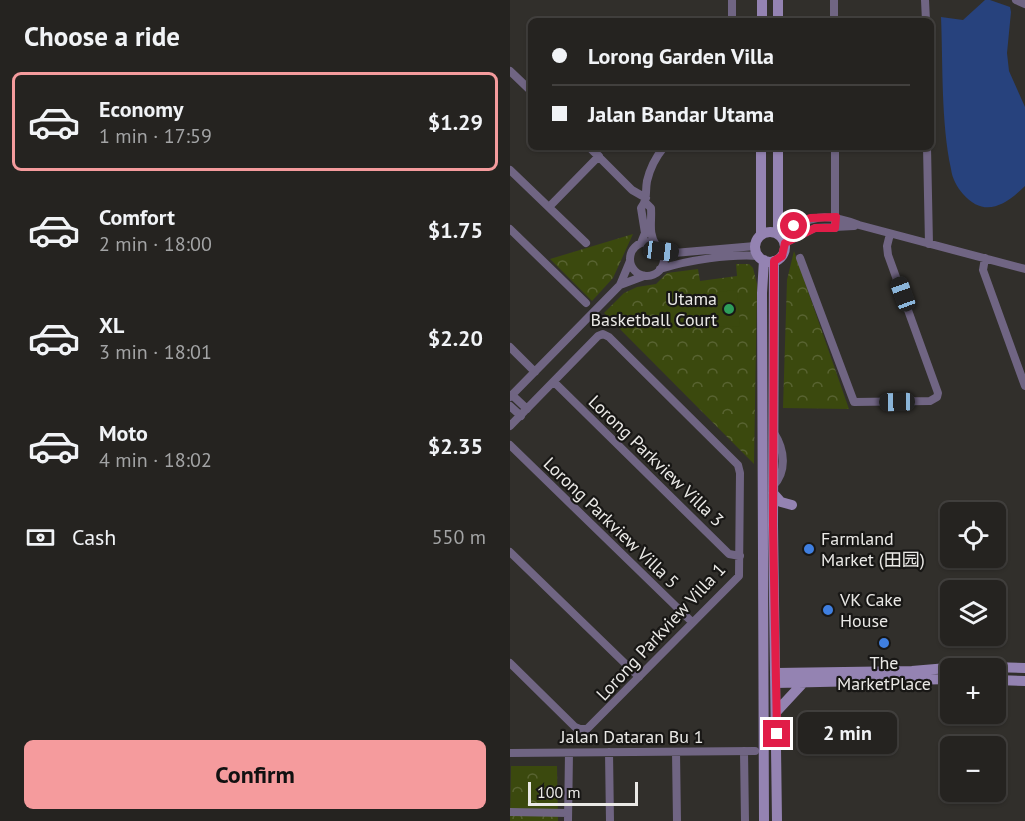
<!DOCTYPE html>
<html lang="en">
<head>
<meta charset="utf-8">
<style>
	body { margin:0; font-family:"PT Sans","Noto Sans SC",sans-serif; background:#2d2b29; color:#f1f3f6; height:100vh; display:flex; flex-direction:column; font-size:22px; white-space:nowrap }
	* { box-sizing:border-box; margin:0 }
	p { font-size:20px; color:#a3a4a5 }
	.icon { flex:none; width:33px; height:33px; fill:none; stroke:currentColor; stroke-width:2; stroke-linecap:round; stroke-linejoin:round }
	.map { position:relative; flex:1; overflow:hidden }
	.sheet { display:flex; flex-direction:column; background:#252320; width:510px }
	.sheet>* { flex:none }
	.hud { position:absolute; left:18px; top:18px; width:406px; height:132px; border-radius:9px; box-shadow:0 2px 4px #0004,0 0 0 2px #42403e; display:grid; align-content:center; height:132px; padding:0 24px; background:#252320 }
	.buttons { position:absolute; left:430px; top:502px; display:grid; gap:12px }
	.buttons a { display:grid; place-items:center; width:66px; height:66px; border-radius:9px; background:#252320; box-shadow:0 2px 4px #0004,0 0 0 2px #42403e; font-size:30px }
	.scale { position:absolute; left:18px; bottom:15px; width:110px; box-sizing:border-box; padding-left:6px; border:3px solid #eae9e6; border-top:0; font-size:16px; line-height:21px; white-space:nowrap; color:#eae9e6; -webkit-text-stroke:4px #181715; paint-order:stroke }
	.end { position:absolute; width:27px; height:27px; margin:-14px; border:8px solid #e11d48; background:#fff; box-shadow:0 0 0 3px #fff }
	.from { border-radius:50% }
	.bubble { position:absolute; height:42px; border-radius:9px; background:#252320; box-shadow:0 2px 4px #0004,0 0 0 2px #42403e; font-size:20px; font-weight:600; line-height:42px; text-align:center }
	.car { position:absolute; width:18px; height:36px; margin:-18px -9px; border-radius:8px; box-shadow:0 0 4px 2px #0007; background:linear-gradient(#222 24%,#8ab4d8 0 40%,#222 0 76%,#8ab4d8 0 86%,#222 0) }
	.hud b { display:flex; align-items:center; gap:21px; height:57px; font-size:22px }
	.hud b+b { border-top:2px solid #42403e }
	.hud i { width:15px; height:15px; background:#f1f3f6 }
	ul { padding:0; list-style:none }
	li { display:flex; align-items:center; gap:18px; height:99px; margin:0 12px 9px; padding:0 12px; border:3px solid transparent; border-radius:9px }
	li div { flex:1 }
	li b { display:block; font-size:22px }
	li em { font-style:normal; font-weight:600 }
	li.on { border-color:#f59b9d }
	li>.icon { width:54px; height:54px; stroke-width:1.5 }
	h2 { padding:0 24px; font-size:27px; line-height:72px }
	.pay { display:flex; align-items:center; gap:15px; height:66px; padding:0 24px; font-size:22px }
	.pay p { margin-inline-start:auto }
	.cta { display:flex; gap:12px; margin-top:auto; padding:12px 24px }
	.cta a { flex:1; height:69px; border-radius:9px; background:#f59b9d; color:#111; font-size:24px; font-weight:600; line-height:69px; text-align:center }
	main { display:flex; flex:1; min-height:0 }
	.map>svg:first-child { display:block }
</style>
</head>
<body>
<main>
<section class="sheet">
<h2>Choose a ride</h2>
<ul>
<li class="on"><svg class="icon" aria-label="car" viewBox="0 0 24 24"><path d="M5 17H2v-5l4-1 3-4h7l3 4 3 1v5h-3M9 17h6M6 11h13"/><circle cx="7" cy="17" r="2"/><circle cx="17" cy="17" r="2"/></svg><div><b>Economy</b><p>1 min · 17:59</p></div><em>$1.29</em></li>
<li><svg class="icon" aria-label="car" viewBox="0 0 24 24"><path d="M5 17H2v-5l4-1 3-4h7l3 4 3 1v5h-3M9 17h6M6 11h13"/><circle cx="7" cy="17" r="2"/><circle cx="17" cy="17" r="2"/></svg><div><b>Comfort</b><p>2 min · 18:00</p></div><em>$1.75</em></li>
<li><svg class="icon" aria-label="car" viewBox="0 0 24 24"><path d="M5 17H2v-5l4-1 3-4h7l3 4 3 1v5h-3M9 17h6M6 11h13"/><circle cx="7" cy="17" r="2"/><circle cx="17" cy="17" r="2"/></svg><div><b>XL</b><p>3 min · 18:01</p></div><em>$2.20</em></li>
<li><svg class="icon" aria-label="car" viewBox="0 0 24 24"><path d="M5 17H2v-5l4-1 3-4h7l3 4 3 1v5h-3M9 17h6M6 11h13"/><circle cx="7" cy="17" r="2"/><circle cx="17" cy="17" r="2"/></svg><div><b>Moto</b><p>4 min · 18:02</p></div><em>$2.35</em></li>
</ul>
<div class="pay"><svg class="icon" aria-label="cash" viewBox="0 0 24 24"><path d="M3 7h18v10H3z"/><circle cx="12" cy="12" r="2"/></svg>Cash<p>550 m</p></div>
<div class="cta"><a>Confirm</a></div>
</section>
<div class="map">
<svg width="515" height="821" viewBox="0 0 515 821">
	<defs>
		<pattern id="forest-crowns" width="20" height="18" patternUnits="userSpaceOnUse" patternTransform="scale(1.5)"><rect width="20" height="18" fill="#3b490e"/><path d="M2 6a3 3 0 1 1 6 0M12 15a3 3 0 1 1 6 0" fill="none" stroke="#586331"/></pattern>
	</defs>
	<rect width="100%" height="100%" fill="#312f2b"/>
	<path fill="url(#forest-crowns)" d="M 123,234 L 103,278 L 82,301 L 40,259 Z
		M 284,251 L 339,409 L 273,408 L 277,280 Z
		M 226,264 L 239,264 L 243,268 L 247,284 L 244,464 L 94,313 L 114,293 L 127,287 L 146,284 L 157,273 L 188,269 L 190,281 L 227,276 Z
		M 1,766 L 47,766 L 48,821 L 0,821 Z"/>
	<path fill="#3b490e" d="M 227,290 L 230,326 L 210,327 L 207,292 Z"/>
	<path fill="#27427d" d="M 475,0 L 480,0 L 500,7 L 501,12 L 497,53 L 499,71 L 515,107 L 515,186 C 495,206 474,218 453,194 C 447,187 442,178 441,169 C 431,122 433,65 431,17 L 453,20 Z"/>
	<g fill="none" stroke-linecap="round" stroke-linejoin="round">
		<path stroke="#706583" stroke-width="8" d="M 324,0 L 324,21
			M 415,0 L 416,21
			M 506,0 L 515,4
			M 222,21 L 222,0
			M 0,71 L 21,91
			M 79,147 L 122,190 L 136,198
			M 417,147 L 419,244
			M 0,170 L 76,243
			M 136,203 L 141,208 C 142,222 138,233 146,245
			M 39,207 L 89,156
			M 325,228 L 325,147
			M 0,229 L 76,303
			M 268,234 C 302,217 312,211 349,225 L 515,269
			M120 259a17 17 0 1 1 34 0a17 17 0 1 1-34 0Z
			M 131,243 L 135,233 L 131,208 C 138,199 135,192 137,181 C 140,168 145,158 154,147
			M 275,243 L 305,228 L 344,226
			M 151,251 L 164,253 L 245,246
			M 290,258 L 344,402 L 420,401 L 427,397 L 428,393 L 378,255 L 377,246 L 380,234
			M 475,258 L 473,270 L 515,386
			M 150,269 C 179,260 219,254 249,256
			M 110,285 L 134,276
			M 0,347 L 25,372
			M 44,382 L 219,554 L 230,556
			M 2,395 L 17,409
			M 0,397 L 110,285 L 120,261
			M 0,406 L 11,416
			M 0,426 L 88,336 L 93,334 L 99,337 L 228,465 L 230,473 L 229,576 L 77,729 L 70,729 L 65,727 L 0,663
			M 0,445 L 182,622
			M 263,486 C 277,472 275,450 264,433
			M 0,552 L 129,677
			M 234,751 L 235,821
			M 99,752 L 100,821
			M 166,752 L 167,821
			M 0,753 L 245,751
			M 0,812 L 58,813
			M 58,821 L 59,753"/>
		<path stroke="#9483b2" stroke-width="10" d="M 268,0 L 268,21
			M 252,21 L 252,0
			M 268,147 L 268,234
			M245 247a15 15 0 1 1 30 0a15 15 0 1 1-30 0Z
			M 251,235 L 251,147
			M 264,261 L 263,525 L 267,821
			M 263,493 L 271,502 L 282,505
			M 480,667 L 515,668
			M 266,673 L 402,671 L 461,666
			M 486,680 L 515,681
			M 266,683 L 441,679
			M 267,711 L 293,683
			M 254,821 L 252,293 L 254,260"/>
	</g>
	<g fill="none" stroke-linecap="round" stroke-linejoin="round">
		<path stroke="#e11d48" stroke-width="8" d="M 267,734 L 263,525 L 264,261 L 272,256 L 275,243 L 305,228 L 325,228 L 326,217 L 300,218 L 284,226"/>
	</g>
	<circle fill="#2e9e5b" stroke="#181715" stroke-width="2" cx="219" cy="309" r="6"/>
	<g fill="#3f7fe0" stroke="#181715" stroke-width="2">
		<circle cx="299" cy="549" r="6"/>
		<circle cx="318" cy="610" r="6"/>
		<circle cx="374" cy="643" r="6"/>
	</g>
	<g text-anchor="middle" stroke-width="4.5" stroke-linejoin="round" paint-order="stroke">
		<g font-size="18" fill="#eae9e6" stroke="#181715" text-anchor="start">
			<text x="207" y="305" text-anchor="end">Utama<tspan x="207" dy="21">Basketball Court</tspan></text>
			<text x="311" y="545">Farmland<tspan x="311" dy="21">Market (田园)</tspan></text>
			<text x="330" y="606">VK Cake<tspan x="330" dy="21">House</tspan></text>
			<text x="374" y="669" text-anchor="middle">The<tspan x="374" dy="21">MarketPlace</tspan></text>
		</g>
		<g font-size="18" fill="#eae9e6" stroke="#181715">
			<text transform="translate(146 461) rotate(44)" y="6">Lorong Parkview Villa 3</text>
			<text transform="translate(101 523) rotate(44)" y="6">Lorong Parkview Villa 5</text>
			<text transform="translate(151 632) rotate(-47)" y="6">Lorong Parkview Villa 1</text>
			<text x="122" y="743">Jalan Dataran Bu 1</text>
		</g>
	</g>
</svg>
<div class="buttons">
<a><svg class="icon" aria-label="locate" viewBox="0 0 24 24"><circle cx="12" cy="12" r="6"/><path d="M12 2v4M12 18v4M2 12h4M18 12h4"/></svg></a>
<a><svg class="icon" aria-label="layers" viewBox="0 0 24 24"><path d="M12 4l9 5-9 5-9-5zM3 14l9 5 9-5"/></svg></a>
<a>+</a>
<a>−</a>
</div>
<div class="scale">100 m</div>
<i class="end from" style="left:284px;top:226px"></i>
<i class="end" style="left:267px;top:734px"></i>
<div class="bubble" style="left:288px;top:712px;width:99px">2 min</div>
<i class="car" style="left:151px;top:251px;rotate:97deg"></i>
<i class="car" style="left:393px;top:294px;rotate:340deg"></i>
<i class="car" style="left:387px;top:402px;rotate:269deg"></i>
<div class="hud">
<b><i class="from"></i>Lorong Garden Villa</b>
<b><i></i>Jalan Bandar Utama</b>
</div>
</div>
</main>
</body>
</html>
